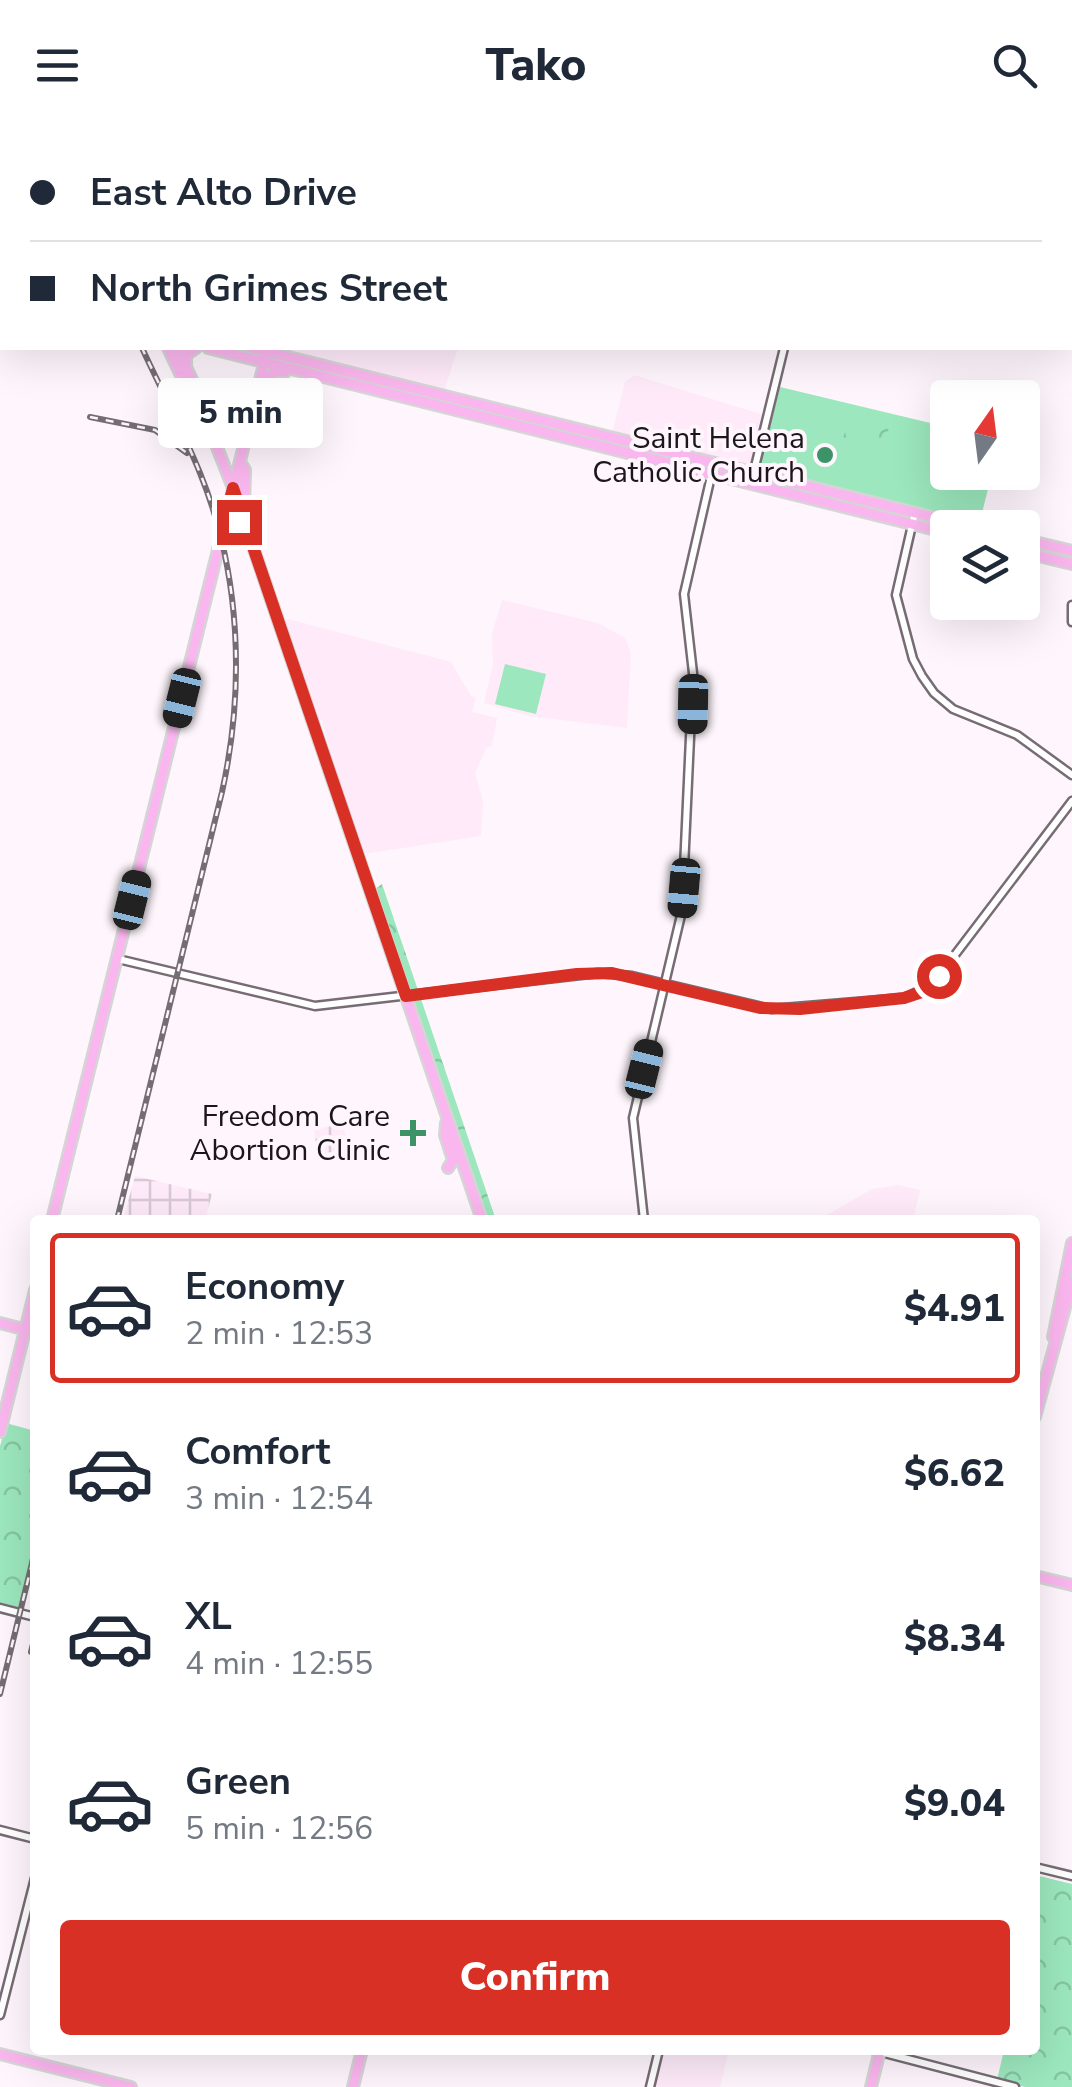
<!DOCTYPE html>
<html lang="en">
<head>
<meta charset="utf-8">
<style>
	body { margin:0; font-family:"Nunito Sans",sans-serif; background:#f6f6f7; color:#1f2937; height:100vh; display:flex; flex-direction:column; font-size:38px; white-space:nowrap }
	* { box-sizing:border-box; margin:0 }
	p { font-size:32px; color:#747a83 }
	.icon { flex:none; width:55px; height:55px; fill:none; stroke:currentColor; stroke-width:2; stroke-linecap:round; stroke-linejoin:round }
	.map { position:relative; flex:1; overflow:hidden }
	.sheet { position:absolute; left:30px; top:1085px; width:1010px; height:840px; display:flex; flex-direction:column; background:#fff; border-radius:10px; box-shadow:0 10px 40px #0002 }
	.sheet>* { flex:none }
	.hud { position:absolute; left:0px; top:0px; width:1072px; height:220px; box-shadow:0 10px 40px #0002; display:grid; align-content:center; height:220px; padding:0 30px; background:#fff }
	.needle { width:65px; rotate:14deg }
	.buttons { position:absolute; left:930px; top:250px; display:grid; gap:20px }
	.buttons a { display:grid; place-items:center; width:110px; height:110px; border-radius:10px; background:#fff; box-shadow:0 10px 40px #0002; font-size:50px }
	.end { position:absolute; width:45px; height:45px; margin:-22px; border:12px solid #d93025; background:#fff; box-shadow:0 0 0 5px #fff }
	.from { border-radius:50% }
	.bubble { position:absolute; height:70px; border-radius:10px; background:#fff; box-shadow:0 10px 40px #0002; font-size:32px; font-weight:800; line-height:70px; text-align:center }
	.car { position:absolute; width:30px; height:60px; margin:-30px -15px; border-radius:12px; box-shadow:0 0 8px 2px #0007; background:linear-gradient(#222 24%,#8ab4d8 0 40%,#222 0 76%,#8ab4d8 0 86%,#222 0) }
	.hud b { display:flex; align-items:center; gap:35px; height:95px; font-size:38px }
	.hud b+b { border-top:2px solid #e0e1e3 }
	.hud i { width:25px; height:25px; background:#1f2937 }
	ul { padding:18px 0 0; list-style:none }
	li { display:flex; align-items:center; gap:30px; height:150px; margin:0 20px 15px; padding:0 10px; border:5px solid transparent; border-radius:10px }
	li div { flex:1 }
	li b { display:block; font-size:38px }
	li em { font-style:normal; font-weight:800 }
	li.selected { border-color:#d93025 }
	li>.icon { width:90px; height:90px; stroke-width:1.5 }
	.button { display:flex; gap:20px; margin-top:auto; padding:20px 30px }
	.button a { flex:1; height:115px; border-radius:10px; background:#d93025; color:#fff; font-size:40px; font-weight:800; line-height:115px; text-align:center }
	header { display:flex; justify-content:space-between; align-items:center; height:130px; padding:0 30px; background:#fff; font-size:45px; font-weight:800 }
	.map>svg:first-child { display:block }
</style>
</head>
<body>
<header><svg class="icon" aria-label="menu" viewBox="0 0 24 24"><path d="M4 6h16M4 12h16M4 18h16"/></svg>Tako<svg class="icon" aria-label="search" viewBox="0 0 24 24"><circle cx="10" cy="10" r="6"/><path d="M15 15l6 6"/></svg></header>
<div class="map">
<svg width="1072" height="1957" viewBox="0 0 1072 1957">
	<defs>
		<pattern id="industrial-grid" width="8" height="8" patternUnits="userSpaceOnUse" patternTransform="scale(2.5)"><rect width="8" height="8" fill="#feeaf9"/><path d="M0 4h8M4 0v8" fill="none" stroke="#d9c8d5"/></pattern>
		<pattern id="park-crowns" width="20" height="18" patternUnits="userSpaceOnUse" patternTransform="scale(2.5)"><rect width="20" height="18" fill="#9ce7bd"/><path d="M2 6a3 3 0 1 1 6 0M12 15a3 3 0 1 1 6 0" fill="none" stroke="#86c5a2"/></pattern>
	</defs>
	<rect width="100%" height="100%" fill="#fef6fc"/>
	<path fill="#feeaf9" d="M 276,218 L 458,218 L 444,261 Z
		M 634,245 L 764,285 L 750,335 L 612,303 L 625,252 Z
		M 502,470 L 598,493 L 625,508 L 631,523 L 627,598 L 529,586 L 484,573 L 493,533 L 492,504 Z
		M 288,489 L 451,532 L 471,566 L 476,567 L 472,582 L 497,588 L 492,616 L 486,618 L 475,643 L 483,671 L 481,706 L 364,724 L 335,643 L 322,590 L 317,588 L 284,493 Z
		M 899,1055 L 920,1060 L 913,1090 L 818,1090 L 872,1059 Z
		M 665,1920 L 729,1920 L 720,1957 L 655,1957 Z"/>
	<path fill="url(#industrial-grid)" d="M 344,994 L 348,1020 L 317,1024 L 314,999 Z
		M 135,1046 L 212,1064 L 205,1090 L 123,1090 Z"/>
	<path fill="#9ce7bd" d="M 780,257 L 947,297 L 948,342 L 992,343 L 979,395 L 759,340 Z
		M 505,534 L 546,544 L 536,584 L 495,574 Z"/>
	<path fill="url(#park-crowns)" d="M 862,283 L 891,290 L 882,323 L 842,313 L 846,297 L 858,298 Z
		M 382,754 L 496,1090 L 487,1090 L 375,759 Z
		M 6,1293 L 35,1301 L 35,1422 L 21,1481 L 0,1476 L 0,1316 Z
		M 1035,1745 L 1072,1754 L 1072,1957 L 1025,1957 L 997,1950 L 1004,1920 L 1035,1920 Z"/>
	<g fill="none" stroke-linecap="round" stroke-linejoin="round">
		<path stroke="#6fcb9a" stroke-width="2.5" d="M 82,0 L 83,2"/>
		<g stroke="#776c74" stroke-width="11">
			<path id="minor" d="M 837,2 L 837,0
				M 751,353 L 784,218
				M 915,382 L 896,465 L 913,529 L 922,546 L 934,563 L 953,579 L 1017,605 L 1072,645
				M 1072,475 L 1072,492
				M 118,829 L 315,876 L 598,843 L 632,846 L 771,879 L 904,868 L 932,855 L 1072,671
				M 644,1090 L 633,988 L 682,781 L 693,543 L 684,464 L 712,342
				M 0,1478 L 35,1487
				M 0,1700 L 35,1709
				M 1035,1737 L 1072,1746
				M 0,1885 L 35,1748
				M 873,1920 L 1015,1957
				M 650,1957 L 659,1920"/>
		</g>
		<g stroke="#d6d5d6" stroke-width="14">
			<path id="major" d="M 69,0 L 70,2
				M 323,2 L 324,0
				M 0,162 L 2,163
				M 168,218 L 205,296 L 211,302 L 233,358 L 482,1090
				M 177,218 L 203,273 L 211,302
				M 208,218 L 948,403
				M 252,218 L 976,398
				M 186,235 L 186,225 L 196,218
				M 258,281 L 270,245 L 276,241 L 285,242
				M 240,332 L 245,340 L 244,380
				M 1022,409 L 1072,421
				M 1022,422 L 1072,434
				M 446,993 L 445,1005 L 453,1030 L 448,1038
				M 52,1090 L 268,218
				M 0,1193 L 35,1202
				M 1053,1207 L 1072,1113
				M 1035,1287 L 1072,1152
				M 0,1302 L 35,1160
				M 1035,1446 L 1072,1455
				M 0,1924 L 131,1957
				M 353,1957 L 362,1920
				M 871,1957 L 880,1920"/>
		</g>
		<use href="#minor" stroke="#fff" stroke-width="6"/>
		<use href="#major" stroke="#fab6ee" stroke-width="9"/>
		<g stroke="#746e72" stroke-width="6">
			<path id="rail" d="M 37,0 L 39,2
				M 90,287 L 155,300 L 187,323
				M 117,1090 L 222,662 C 245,558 241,444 200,343 C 183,301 161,259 142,218
				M 31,1522 L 35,1506
				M 0,1564 L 35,1421"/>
		</g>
		<use href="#rail" stroke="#fef6fc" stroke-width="2.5" stroke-dasharray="8" stroke-linecap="butt"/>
	</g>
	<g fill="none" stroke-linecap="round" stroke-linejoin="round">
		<path stroke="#d93025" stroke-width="12" d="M 239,392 L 224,394 L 233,358 L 406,866 L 577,844 L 612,843 L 760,878 L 800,879 L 904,868 L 922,862 L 939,846"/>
	</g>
	<g fill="#3c9368" stroke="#fef6fc" stroke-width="4">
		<circle cx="825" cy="325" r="10"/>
		<path d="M408 988h10v10h10v10h-10v10h-10v-10h-10v-10h10z"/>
	</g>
	<g text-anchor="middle" stroke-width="8" stroke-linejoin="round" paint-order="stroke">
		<g font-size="30" fill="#1b1619" stroke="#fef6fc" text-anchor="end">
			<text x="805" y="318">Saint Helena<tspan x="805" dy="34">Catholic Church</tspan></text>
			<text x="390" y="996">Freedom Care<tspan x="390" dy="34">Abortion Clinic</tspan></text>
		</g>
	</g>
</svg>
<div class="buttons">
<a><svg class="needle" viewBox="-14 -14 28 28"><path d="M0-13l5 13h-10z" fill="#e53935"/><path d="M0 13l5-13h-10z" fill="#747a83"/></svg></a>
<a><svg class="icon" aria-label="layers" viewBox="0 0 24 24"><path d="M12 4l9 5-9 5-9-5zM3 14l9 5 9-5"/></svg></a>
</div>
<i class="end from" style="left:939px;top:846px"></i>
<i class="end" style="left:239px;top:392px"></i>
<div class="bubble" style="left:158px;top:248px;width:165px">5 min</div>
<i class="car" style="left:182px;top:568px;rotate:194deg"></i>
<i class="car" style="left:693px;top:574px;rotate:181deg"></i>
<i class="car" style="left:684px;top:758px;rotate:185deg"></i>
<i class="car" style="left:132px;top:770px;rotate:14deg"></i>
<i class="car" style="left:644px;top:939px;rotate:14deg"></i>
<div class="hud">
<b><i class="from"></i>East Alto Drive</b>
<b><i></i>North Grimes Street</b>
</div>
<section class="sheet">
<ul>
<li class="selected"><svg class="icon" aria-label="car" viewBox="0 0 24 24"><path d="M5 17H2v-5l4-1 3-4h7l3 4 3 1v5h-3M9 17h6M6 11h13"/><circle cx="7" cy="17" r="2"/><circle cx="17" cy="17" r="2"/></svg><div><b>Economy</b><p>2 min · 12:53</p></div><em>$4.91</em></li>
<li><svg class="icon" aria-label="car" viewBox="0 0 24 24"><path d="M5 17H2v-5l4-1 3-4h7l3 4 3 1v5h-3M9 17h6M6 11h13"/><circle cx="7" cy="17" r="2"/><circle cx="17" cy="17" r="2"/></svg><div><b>Comfort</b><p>3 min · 12:54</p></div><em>$6.62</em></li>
<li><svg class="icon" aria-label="car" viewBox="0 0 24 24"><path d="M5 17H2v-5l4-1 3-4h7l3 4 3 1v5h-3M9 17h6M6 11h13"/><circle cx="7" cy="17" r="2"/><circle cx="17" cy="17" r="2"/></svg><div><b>XL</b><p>4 min · 12:55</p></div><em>$8.34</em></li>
<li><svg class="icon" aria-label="car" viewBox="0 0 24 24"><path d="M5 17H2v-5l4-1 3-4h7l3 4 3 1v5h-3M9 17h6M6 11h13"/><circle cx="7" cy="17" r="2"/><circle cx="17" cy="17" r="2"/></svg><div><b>Green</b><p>5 min · 12:56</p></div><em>$9.04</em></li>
</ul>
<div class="button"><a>Confirm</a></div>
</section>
</div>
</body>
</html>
